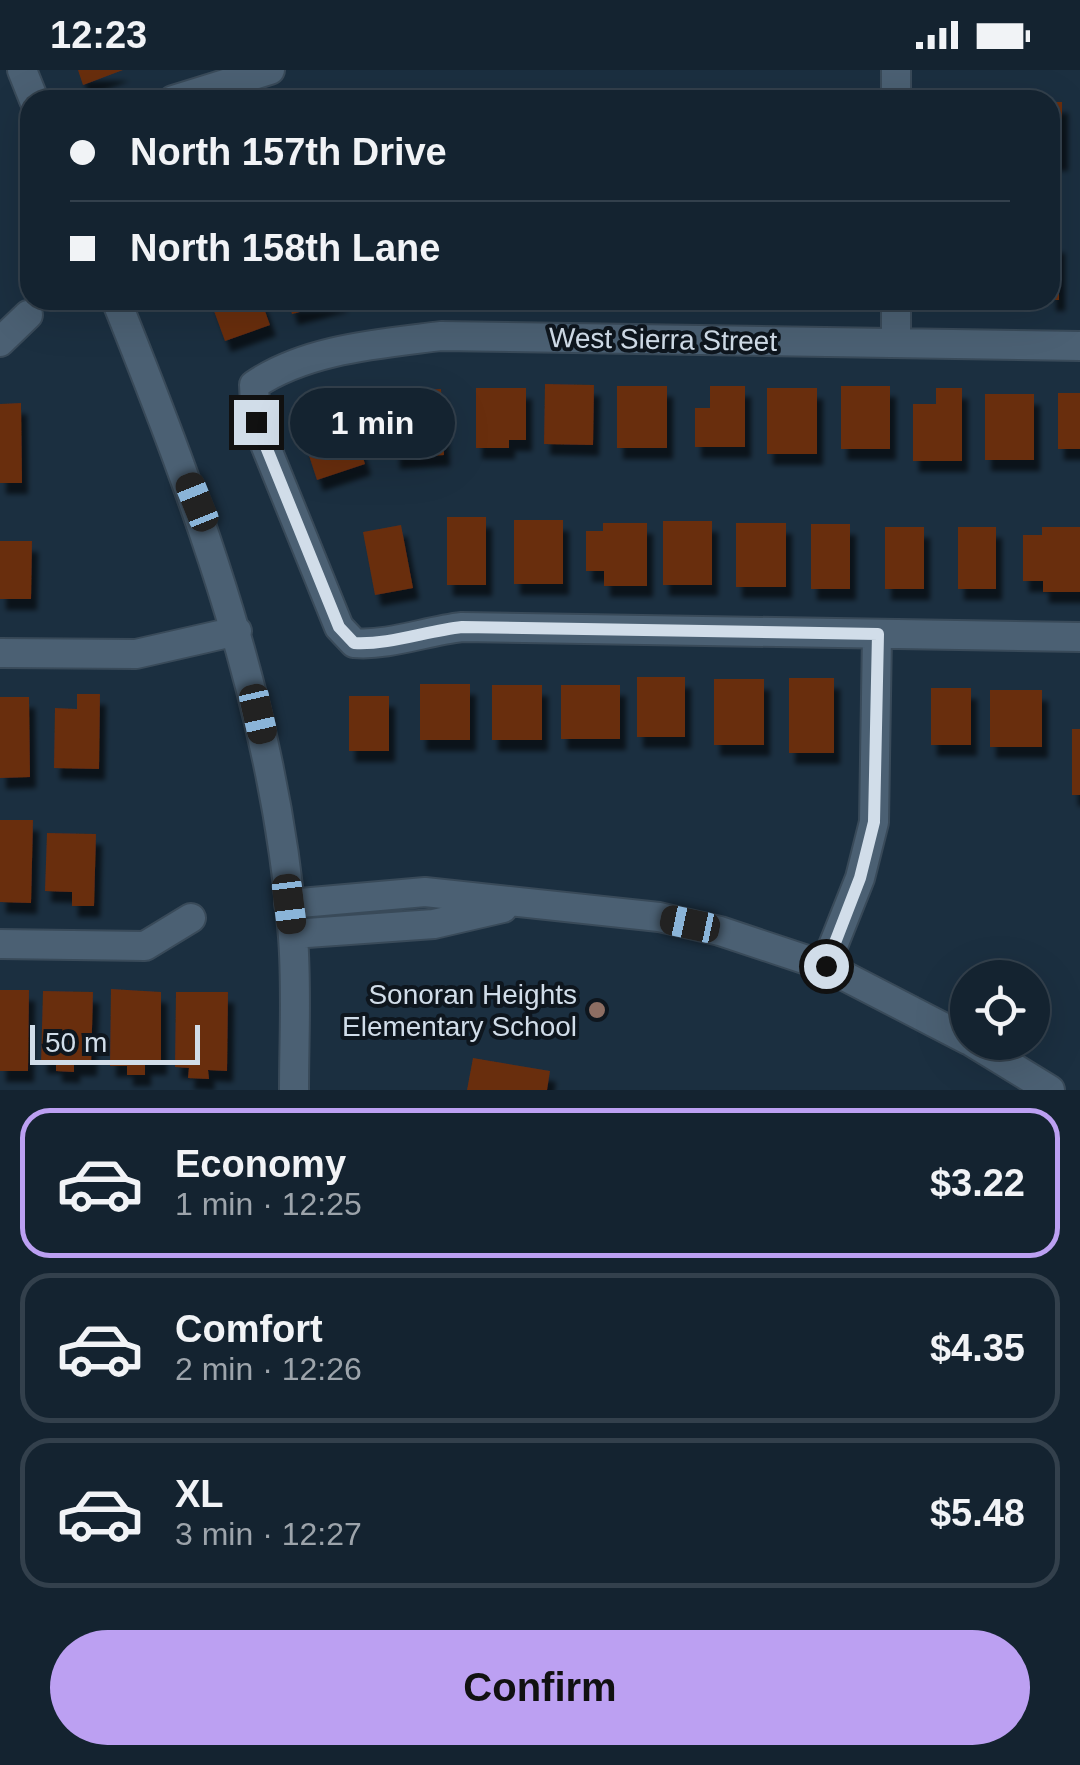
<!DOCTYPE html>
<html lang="en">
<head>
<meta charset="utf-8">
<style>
	body { margin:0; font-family:Helvetica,sans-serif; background:#212f3c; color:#f1f3f6; height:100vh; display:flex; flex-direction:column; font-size:38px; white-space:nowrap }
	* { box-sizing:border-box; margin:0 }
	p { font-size:32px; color:#9da4ab }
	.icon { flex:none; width:55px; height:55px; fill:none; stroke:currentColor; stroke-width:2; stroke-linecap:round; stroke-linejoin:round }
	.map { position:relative; height:1020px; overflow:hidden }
	.panel { display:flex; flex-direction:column; background:#142330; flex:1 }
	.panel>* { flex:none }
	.banner { position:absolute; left:20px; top:20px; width:1040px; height:220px; border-radius:30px; box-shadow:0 10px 40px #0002,0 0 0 2px #33404c; display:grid; align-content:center; height:220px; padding:0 50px; background:#142330 }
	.buttons { position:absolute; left:950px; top:890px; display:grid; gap:20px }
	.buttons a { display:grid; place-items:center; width:100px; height:100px; border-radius:50%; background:#142330; box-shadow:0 10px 40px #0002,0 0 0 2px #33404c; font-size:50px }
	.scale { position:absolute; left:30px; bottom:25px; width:170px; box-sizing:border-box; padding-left:10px; border:5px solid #d1dde9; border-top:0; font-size:28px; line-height:35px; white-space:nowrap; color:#d1dde9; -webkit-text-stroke:8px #0e161e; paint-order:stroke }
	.end { position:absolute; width:45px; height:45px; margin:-22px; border:12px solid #d1dde9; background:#111; box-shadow:0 0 0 5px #111 }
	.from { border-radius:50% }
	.bubble { position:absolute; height:70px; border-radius:35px; background:#142330; box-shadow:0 10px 40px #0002,0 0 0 2px #33404c; font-size:32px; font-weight:700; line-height:70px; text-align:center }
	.car { position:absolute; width:30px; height:60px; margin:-30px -15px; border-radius:12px; box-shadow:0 0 8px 2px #0007; background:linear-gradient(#222 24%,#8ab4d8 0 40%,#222 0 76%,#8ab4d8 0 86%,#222 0) }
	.banner b { display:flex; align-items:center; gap:35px; height:95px; font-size:38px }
	.banner b+b { border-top:2px solid #33404c }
	.banner i { width:25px; height:25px; background:#f1f3f6 }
	ul { padding:18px 0 0; list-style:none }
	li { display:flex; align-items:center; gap:30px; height:150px; margin:0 20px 15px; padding:0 30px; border:5px solid #33404c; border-radius:30px }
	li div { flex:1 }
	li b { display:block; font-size:38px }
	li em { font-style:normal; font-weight:700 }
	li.selected { border-color:#bca0f2 }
	li>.icon { width:90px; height:90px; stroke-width:1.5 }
	.action { display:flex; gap:20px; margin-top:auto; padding:20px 50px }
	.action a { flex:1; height:115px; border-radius:60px; background:#bca0f2; color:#111; font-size:40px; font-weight:700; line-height:115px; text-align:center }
	.status { display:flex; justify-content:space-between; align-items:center; height:70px; padding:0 50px; background:#142330; direction:ltr }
	.status svg { height:28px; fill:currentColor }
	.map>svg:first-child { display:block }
</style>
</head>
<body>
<div class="status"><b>12:23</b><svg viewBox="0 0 49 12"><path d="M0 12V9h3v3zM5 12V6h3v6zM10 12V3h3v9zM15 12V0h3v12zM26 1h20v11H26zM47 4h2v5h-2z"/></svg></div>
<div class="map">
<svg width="1080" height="1020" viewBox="0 0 1080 1020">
	<defs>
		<filter id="shadow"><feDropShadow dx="6" dy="11" stdDeviation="2.5" flood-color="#0009"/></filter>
	</defs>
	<rect width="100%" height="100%" fill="#1b2f40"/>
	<path fill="#692d11" filter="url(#shadow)" d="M 78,0 L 123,0 L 83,15 Z
		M 512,20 L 559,20 L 559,30 L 512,30 Z
		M 657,21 L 706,21 L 706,30 L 657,30 Z
		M 589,22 L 638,22 L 638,30 L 589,30 Z
		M 410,23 L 411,30 L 380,30 L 380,28 Z
		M 804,24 L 853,24 L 853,30 L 803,30 Z
		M 732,25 L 780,25 L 780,30 L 732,30 Z
		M 434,26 L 485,26 L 485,30 L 434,30 Z
		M 937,26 L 987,26 L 987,30 L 937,30 Z
		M 1050,32 L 1062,32 L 1062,90 L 1050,90 Z
		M 1050,172 L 1059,172 L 1059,230 L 1050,230 Z
		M 210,230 L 261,230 L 270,255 L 225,271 Z
		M 288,230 L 342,230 L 342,231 L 292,244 Z
		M 545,314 L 594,315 L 593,375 L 544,374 Z
		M 617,316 L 667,316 L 667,378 L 617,378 Z
		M 710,316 L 745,316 L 745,377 L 695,377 L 695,338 L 710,338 Z
		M 841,316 L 890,316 L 890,379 L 841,379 Z
		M 476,318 L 526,318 L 526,370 L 509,370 L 509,378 L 476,378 Z
		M 767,318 L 817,318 L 817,384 L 767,384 Z
		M 936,318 L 962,318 L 962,391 L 913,391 L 913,334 L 936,334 Z
		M 441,319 L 444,385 L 394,388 L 391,322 Z
		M 1058,323 L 1080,323 L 1080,379 L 1058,379 Z
		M 985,324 L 1034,324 L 1034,390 L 985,390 Z
		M 21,333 L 22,413 L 0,413 L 0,334 Z
		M 320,335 L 325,349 L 348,341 L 365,394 L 317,410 L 295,343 Z
		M 447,447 L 486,447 L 486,515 L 447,515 Z
		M 514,450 L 563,450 L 563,514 L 514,514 Z
		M 663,451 L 712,451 L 712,515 L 663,515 Z
		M 603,453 L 647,453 L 647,516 L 604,516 L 604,501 L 586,501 L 586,461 L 603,461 Z
		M 736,453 L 786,453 L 786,517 L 736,517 Z
		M 811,454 L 850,454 L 850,519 L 811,519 Z
		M 401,455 L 413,518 L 375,525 L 363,462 Z
		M 885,457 L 924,457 L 924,519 L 885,519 Z
		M 958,457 L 996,457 L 996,519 L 958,519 Z
		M 1042,457 L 1080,457 L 1080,522 L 1043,522 L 1043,511 L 1023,511 L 1023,465 L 1042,465 Z
		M 0,471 L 32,471 L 31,529 L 0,529 Z
		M 637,607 L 685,607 L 685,667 L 637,667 Z
		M 789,608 L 834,608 L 834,683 L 789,683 Z
		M 714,609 L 764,609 L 764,675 L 714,675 Z
		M 420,614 L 470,614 L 470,670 L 420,670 Z
		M 492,615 L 542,615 L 542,670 L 492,670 Z
		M 561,615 L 620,615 L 620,669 L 561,669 Z
		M 931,618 L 971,618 L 971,675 L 931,675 Z
		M 990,620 L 1042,620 L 1042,677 L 990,677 Z
		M 77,624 L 100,624 L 99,699 L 54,698 L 55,638 L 77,639 Z
		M 349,626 L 389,626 L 389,681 L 349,681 Z
		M 0,627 L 29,627 L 30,707 L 0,708 Z
		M 1072,659 L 1080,659 L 1080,725 L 1072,725 Z
		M 0,750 L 33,750 L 31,833 L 0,832 Z
		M 47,763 L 96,764 L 94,836 L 72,836 L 72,822 L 45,821 Z
		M 111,919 L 161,922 L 161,994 L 145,994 L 145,1005 L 127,1005 L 127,996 L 110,996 Z
		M 0,920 L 29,920 L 28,1001 L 0,1001 Z
		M 43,921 L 93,922 L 91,995 L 74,995 L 74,1002 L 56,1001 L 56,993 L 41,993 Z
		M 176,922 L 228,922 L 227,1001 L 208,1000 L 209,1009 L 188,1008 L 189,998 L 175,997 Z
		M 473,988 L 550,1001 L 547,1020 L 467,1020 Z"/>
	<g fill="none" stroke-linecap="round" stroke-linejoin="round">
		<g stroke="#394a59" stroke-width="32">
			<path id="minor" d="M 22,0 L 34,30
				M 173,30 L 270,0
				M 896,30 L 896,0
				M 116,230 C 199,437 276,643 293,867 C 297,918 294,969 294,1020
				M 0,272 L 28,245
				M 896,273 L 896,230
				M 1080,276 L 441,266 C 379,274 307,279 254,315 L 256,352 L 339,557 L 354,573 C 389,576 426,561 462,557 L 1080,567
				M 0,583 L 136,584 L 237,561
				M 289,834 L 425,822 L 659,847 L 720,861 L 825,896 L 968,970
				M 293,864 L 434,854 L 503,838
				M 0,874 L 145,876 L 191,848
				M 825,896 L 860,808 L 874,752 L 877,564
				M 972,972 L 1050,1020"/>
		</g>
		<use href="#minor" stroke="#4b6073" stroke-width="28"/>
	</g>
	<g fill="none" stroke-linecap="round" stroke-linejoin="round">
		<path stroke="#d1dde9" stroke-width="12" d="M 256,352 L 339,557 L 354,573 C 389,575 426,561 462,557 L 878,564 L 874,752 L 860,808 L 826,896"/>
	</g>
	<circle fill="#8d6e63" stroke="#0e161e" stroke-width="4" cx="597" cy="940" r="10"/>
	<g text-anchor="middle" stroke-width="8" stroke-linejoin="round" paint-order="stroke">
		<g font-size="28" fill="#d1dde9" stroke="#0e161e">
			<text transform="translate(663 269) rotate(1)" y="10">West Sierra Street</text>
		</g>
		<g font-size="28" fill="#d1dde9" stroke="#0e161e" text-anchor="end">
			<text x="577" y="934">Sonoran Heights<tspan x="577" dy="32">Elementary School</tspan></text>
		</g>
	</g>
</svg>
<div class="buttons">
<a><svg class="icon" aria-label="locate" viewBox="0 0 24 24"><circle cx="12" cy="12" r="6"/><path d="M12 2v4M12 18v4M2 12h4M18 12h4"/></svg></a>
</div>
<div class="scale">50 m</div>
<i class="end from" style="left:826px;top:896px"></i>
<i class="end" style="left:256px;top:352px"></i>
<div class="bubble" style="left:290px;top:318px;width:165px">1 min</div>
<i class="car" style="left:197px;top:432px;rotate:338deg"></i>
<i class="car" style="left:258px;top:644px;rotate:167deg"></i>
<i class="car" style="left:289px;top:834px;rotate:173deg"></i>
<i class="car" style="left:690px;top:854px;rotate:282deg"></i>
<div class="banner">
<b><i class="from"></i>North 157th Drive</b>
<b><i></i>North 158th Lane</b>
</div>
</div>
<section class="panel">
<ul>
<li class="selected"><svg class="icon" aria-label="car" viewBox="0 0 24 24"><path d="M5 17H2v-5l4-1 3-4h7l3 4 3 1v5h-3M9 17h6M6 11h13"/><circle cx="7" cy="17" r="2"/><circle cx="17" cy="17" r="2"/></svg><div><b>Economy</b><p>1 min · 12:25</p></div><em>$3.22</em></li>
<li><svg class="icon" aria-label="car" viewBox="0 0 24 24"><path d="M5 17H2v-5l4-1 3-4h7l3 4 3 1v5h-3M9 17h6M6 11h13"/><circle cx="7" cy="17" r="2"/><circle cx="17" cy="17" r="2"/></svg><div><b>Comfort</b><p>2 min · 12:26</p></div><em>$4.35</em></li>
<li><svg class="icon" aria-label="car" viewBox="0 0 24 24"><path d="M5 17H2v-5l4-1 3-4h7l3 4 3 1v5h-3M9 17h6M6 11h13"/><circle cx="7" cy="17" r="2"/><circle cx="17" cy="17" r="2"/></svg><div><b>XL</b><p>3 min · 12:27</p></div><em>$5.48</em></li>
</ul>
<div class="action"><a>Confirm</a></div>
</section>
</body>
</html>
